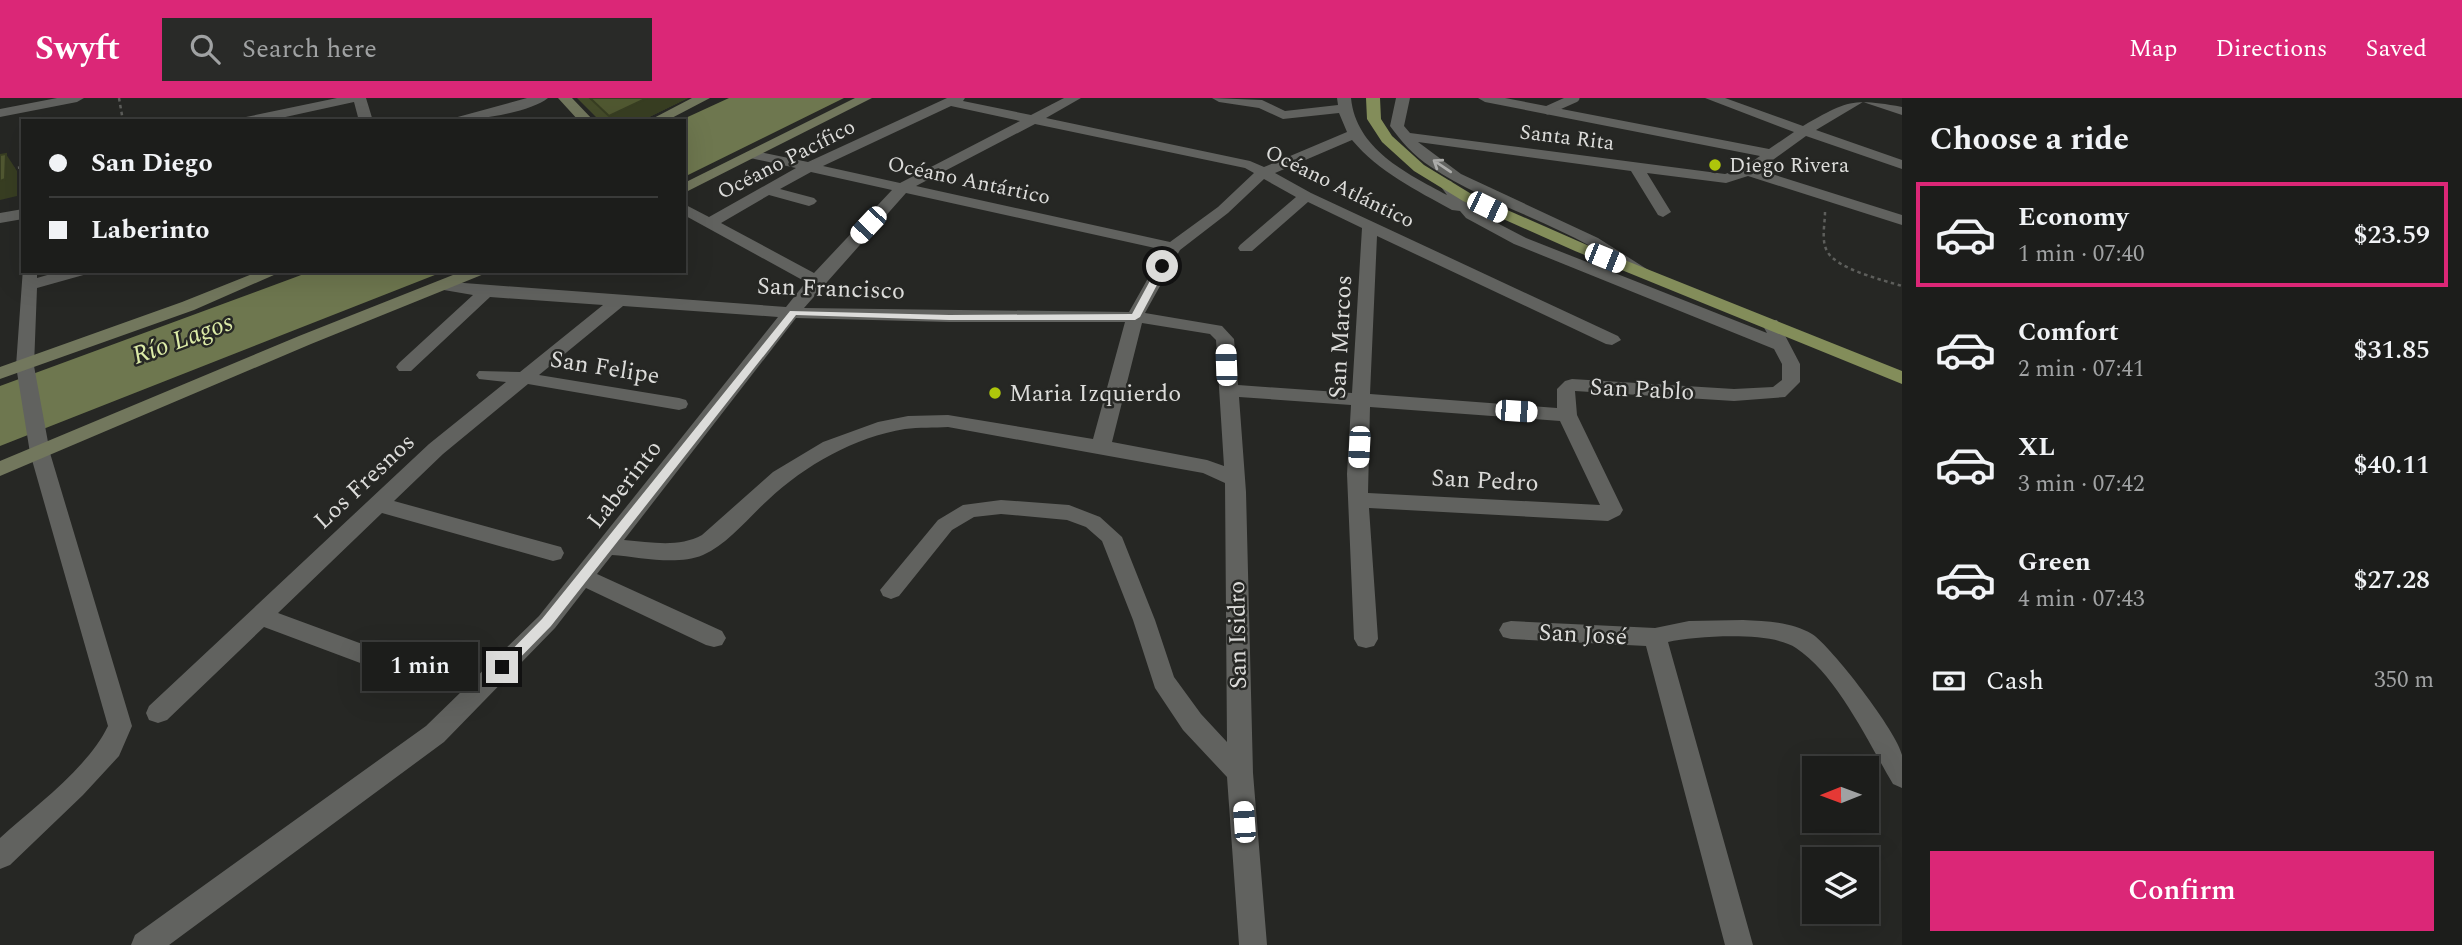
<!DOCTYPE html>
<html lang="en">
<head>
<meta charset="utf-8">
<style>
	body { margin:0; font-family:Spectral,serif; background:#292a28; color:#f1f3f6; height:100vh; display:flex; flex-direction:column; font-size:26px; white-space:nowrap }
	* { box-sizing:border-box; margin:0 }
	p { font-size:23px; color:#a0a2a3 }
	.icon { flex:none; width:38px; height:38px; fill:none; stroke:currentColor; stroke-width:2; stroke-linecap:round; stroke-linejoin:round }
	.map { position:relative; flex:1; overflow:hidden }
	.sheet { display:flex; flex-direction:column; background:#1c1d1b; width:560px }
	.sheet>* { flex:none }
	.guide { position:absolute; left:21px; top:21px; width:665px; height:154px; border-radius:0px; box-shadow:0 7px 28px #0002,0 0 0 2px #3a3b3a; display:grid; align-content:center; height:154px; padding:0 28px; background:#1c1d1b }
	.needle { width:46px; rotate:269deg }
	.tools { position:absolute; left:1802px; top:658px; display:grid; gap:14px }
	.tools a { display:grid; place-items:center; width:77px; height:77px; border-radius:0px; background:#1c1d1b; box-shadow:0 7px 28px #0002,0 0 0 2px #3a3b3a; font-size:35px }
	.end { position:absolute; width:32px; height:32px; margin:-16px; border:9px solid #dcdcda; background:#111; box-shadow:0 0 0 4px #111 }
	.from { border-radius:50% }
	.bubble { position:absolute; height:49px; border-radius:0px; background:#1c1d1b; box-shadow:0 7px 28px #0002,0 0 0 2px #3a3b3a; font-size:23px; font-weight:600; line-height:49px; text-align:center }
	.car { position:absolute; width:21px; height:42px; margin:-21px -10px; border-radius:9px; box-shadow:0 0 5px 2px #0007; background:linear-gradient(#fff 24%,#345 0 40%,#fff 0 76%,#345 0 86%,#fff 0) }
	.guide b { display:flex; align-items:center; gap:24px; height:66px; font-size:26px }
	.guide b+b { border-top:2px solid #3a3b3a }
	.guide i { width:18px; height:18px; background:#f1f3f6 }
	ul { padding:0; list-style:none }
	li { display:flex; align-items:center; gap:21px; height:105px; margin:0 14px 10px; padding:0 14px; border:4px solid transparent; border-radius:0px }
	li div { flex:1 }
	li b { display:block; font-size:26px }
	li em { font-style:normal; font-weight:600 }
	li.on { border-color:#db2777 }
	li>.icon { width:63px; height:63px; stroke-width:1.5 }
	h2 { padding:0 28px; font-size:32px; line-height:84px }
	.pay { display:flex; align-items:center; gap:18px; height:77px; padding:0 28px; font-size:26px }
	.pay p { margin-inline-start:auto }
	.cta { display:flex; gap:14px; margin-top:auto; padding:14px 28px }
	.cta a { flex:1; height:80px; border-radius:0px; background:#db2777; color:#fff; font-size:28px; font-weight:600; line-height:80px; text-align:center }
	header { display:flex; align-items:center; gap:42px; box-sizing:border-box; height:98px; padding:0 35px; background:#db2777; color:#fff }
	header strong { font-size:33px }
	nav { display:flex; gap:38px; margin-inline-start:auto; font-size:24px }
	.search { width:490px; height:63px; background:#292a28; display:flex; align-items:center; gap:18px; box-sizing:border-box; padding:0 24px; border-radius:0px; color:#a0a2a3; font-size:26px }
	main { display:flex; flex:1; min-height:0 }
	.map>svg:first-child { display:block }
</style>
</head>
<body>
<header>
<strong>Swyft</strong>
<div class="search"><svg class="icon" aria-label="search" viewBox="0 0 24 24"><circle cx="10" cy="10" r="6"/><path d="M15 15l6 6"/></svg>Search here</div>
<nav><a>Map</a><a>Directions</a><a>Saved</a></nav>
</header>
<main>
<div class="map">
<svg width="1902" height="847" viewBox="0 0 1902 847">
	<rect width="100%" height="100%" fill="#262724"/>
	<path fill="#6e774f" d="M 729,0 L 844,0 L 684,79 L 684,23 L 679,23 Z
		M 312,173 L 445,173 L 0,348 L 0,288 Z"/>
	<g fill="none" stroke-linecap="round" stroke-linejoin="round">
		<path stroke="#5d5e5b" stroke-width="2.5" stroke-dasharray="3.5 3.5" stroke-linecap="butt" d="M 119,0 L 123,23
			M 11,71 L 23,69
			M 1825,114 C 1825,126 1821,142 1827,153 C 1836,171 1883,182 1902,188"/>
		<path stroke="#61625f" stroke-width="9" d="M 1548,12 L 1575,0"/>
		<path fill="#61625f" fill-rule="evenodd" d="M 57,0 L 84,0 L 77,4 L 0,19 L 0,11 Z
			M 337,0 L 366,0 L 373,23 L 359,23 L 354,4 L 267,23 L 239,23 L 246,19 Z
			M 527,0 L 548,0 C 528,16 469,23 443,23 Z
			M 947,0 L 965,0 L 963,3 L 1031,17 L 1064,0 L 1081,0 L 1046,20 L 1250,63 L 1264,69 L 1347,34 L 1339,15 L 1283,21 L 1259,10 L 1219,4 L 1212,0 L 1262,2 L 1285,13 L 1338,7 L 1337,0 L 1351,0 C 1356,51 1406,75 1447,97 L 1439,86 L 1446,82 L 1451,83 L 1476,114 L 1526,140 L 1767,235 L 1762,226 L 1765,222 L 1777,222 L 1800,266 L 1800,284 L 1785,299 L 1734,303 L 1575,293 L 1577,317 L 1623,412 L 1620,417 L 1608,423 L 1369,410 L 1378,541 L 1374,548 L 1366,550 L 1358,548 L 1354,541 L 1347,376 L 1351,307 L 1239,299 L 1246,394 L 1253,675 L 1267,847 L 1239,847 L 1227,679 L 1183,632 L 1155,590 L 1133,522 L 1102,443 L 1086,429 L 1067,422 L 1001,416 L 974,419 L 952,432 L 899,498 L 891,501 L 883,498 L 880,492 L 938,422 L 963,407 L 1001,402 L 1069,407 L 1100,419 L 1122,439 L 1155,522 L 1174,579 L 1201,616 L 1227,644 L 1225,385 L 1203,375 L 948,329 C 934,330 919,329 905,331 C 855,339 805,367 768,402 C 748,420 728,446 703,457 C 676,468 640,459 612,457 L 597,476 L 722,533 L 726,540 L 722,547 L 714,549 L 706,547 L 586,490 L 555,530 L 444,644 L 169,847 L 131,847 L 135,837 L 426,628 L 539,518 L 778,219 L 623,208 L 539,277 L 679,300 L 686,302 L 688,306 L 686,310 L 679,312 L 528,286 L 443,356 L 394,403 L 561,449 L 564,455 L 561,461 L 553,463 L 382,415 L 278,515 L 403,561 L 407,568 L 403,575 L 395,578 L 264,529 L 167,622 L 158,625 L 149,622 L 146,615 L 149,608 L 429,346 L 506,284 L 479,281 L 476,277 L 479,273 L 520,274 L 603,207 L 490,199 L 411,273 L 399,273 L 396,269 L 399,265 L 473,197 L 438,191 L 436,187 L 438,183 L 786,209 L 806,184 L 684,117 L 684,106 L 709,119 L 796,70 L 750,60 L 750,54 L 755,53 L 808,64 ZM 951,8 L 1020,23 L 900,85 L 823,68 ZM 1035,26 L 1245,70 L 1254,75 L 1218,109 L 1170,144 L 916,88 ZM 1352,42 C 1379,74 1416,92 1452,112 L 1460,113 L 1466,120 L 1514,146 L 1774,251 L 1782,266 L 1782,282 L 1773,289 L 1734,291 L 1572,281 L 1565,283 L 1557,291 L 1557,310 L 1370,296 L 1377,138 L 1606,246 L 1612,247 L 1621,242 L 1618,238 L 1311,95 L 1275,75 ZM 811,74 L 892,92 L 814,175 L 721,125 L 769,97 L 809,108 L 814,106 L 817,103 L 814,100 L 780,91 ZM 1264,81 L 1296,99 L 1240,147 L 1238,150 L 1240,153 L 1252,153 L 1308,104 L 1362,130 L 1352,295 L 1238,287 L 1234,241 L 1222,228 L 1145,215 L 1180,152 L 1228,115 ZM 906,95 L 1164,152 L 1129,214 L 804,210 ZM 796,220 L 949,224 L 1125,224 L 1093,341 L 948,317 L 908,318 L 878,324 L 823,344 L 773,374 L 702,437 C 678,450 651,444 624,442 ZM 1142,225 L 1210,236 L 1216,242 L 1224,368 L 1207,362 L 1112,344 ZM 1370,309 L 1560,323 L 1600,407 L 1368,395 Z
			M 1396,0 L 1410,0 L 1404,28 L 1410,35 L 1725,76 L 1743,70 L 1760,58 L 1485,4 L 1478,0 L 1505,0 L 1769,51 L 1794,34 L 1705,0 L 1725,0 L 1803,28 C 1847,3 1851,0 1902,9 L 1902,17 L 1863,4 L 1816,32 L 1902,62 L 1902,71 L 1806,38 L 1759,72 L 1902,117 L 1902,127 L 1748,78 L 1726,85 L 1647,75 L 1671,114 L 1663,119 L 1658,117 L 1631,73 L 1418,44 L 1461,76 L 1598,140 L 1653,175 L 1651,178 C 1635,182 1617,164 1604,156 C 1548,122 1485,105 1431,69 C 1413,57 1401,43 1390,28 Z
			M 23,111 L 23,121 L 0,125 L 0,115 Z
			M 23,170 L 23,173 L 37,173 L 37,180 L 61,173 L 89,173 L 87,176 L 37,190 L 34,268 L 50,355 L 132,628 L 119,658 L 83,697 L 10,767 L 0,771 L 0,740 C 34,709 88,670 108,628 L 30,355 L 16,268 Z
			M 1743,522 C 1766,523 1792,524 1812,536 C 1831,548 1898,635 1902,657 C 1902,667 1902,679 1902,690 L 1893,686 C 1868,644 1837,577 1796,550 C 1772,533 1697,538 1668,544 L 1753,847 L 1725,847 L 1646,548 L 1511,541 L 1503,539 L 1499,532 L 1503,525 L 1511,523 L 1655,530 L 1689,523 Z"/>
		<path fill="#72775d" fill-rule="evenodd" d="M 558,0 L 572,0 L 594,23 L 579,23 Z
			M 692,0 L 710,0 L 666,23 L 648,23 Z
			M 855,0 L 872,0 L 684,95 L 684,85 Z
			M 260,173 L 283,173 L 194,212 L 0,281 L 0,269 L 182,204 Z
			M 463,173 L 486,173 L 484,176 L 311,246 L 0,378 L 0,363 L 299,238 Z"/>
		<path fill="#838d5a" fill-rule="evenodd" d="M 1366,0 L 1380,0 L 1381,21 L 1392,38 L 1424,67 L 1473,97 L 1587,147 L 1902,273 L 1902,286 L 1575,153 L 1463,103 L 1414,73 L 1382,44 L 1367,21 Z"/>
	</g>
	<path fill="#454c2a" d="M 577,0 L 688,0 L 641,23 L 600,23 Z"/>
	<path fill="#383e22" d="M 647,0 L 688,0 L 641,23 L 610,23 L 609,18 Z
		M 6,56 L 17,73 L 17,98 L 0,102 L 0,83 Z"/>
	<path fill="#505831" stroke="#383e22" stroke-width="2" d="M 590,0 L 647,0 L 609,18 Z
		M 6,56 L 5,81 L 0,83 L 0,57 Z"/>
	<defs><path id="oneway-shaft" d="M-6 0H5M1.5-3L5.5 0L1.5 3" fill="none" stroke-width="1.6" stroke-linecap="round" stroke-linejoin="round" transform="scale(1.75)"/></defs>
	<use stroke="#ababa9" href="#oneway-shaft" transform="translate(1442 68) rotate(-146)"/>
	<path fill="#dcdcda" d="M 1162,166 L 1167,168 L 1140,219 L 1135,222 L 949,222 L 796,217 L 551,528 L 507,573 L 498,573 L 498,566 L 542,521 L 790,213 L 949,217 L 1132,216 L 1158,168 Z"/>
	<g fill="#aec60b" stroke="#262724" stroke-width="2.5">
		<circle cx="1715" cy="67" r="7"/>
		<circle cx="995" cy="295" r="7"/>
	</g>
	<g text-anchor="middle" stroke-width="5" stroke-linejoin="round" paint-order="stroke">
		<g font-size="21" fill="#dcdcda" stroke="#262724">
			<text transform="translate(1567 39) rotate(7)" y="7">Santa Rita</text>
			<text transform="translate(786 61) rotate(-27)" y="7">Océano Pacífico</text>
			<text transform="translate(969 82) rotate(12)" y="7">Océano Antártico</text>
			<text transform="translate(1340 88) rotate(26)" y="7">Océano Atlántico</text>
		</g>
		<g font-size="21" fill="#dcdcda" stroke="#262724" text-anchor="start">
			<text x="1729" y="74">Diego Rivera</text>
		</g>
		<g font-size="24" fill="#dcdcda" stroke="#262724">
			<text transform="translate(831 190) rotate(2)" y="8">San Francisco</text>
			<text transform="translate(1340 239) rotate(-87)" y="8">San Marcos</text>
			<text transform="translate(605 269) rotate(9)" y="8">San Felipe</text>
			<text transform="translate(1642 291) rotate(3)" y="8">San Pablo</text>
			<text transform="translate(1485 382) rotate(3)" y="8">San Pedro</text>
			<text transform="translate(364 383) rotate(-43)" y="8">Los Fresnos</text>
			<text transform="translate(624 386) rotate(-52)" y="8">Laberinto</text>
			<text transform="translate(1583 536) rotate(3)" y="8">San José</text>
			<text transform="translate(1237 537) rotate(-91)" y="8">San Isidro</text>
		</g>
		<g font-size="24" fill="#dcdcda" stroke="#262724" text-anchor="start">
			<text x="1009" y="303">Maria Izquierdo</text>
		</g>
		<g font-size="26" font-style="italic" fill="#dceba7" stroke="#262724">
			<text transform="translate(182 240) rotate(-20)" y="9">Río Lagos</text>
		</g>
	</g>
</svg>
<div class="tools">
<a><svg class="needle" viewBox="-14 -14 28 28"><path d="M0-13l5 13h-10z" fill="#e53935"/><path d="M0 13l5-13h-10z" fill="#a0a2a3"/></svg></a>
<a><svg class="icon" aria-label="layers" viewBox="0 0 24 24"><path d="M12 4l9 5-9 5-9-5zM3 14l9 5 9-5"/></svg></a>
</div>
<i class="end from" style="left:1162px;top:168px"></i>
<i class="end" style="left:502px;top:569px"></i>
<div class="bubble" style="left:362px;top:544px;width:116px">1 min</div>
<i class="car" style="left:1487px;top:109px;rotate:116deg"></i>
<i class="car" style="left:868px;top:127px;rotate:223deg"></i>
<i class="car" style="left:1605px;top:160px;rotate:112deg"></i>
<i class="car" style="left:1226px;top:267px;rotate:358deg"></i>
<i class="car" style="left:1516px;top:313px;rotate:94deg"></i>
<i class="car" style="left:1359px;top:349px;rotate:183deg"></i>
<i class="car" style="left:1244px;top:724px;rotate:356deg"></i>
<div class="guide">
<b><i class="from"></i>San Diego</b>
<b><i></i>Laberinto</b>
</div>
</div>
<section class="sheet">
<h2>Choose a ride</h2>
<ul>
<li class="on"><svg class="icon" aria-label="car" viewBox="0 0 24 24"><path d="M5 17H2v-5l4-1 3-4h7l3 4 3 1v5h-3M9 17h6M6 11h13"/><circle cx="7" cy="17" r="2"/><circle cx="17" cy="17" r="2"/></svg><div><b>Economy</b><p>1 min · 07:40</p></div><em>$23.59</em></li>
<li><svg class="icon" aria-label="car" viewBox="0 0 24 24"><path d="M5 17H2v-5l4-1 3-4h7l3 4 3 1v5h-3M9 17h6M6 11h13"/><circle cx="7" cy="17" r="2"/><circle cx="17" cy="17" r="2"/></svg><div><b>Comfort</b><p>2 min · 07:41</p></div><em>$31.85</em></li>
<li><svg class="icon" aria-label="car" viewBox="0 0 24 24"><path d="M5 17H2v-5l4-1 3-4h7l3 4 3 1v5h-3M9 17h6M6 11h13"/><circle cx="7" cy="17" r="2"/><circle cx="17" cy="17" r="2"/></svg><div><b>XL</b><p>3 min · 07:42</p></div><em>$40.11</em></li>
<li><svg class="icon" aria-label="car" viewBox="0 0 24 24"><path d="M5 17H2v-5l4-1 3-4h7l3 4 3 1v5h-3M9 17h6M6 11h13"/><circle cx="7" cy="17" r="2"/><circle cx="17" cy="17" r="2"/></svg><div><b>Green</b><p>4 min · 07:43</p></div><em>$27.28</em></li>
</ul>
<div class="pay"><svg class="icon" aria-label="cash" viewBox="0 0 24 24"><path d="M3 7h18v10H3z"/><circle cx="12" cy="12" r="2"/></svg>Cash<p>350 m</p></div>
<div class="cta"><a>Confirm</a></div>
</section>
</main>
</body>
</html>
